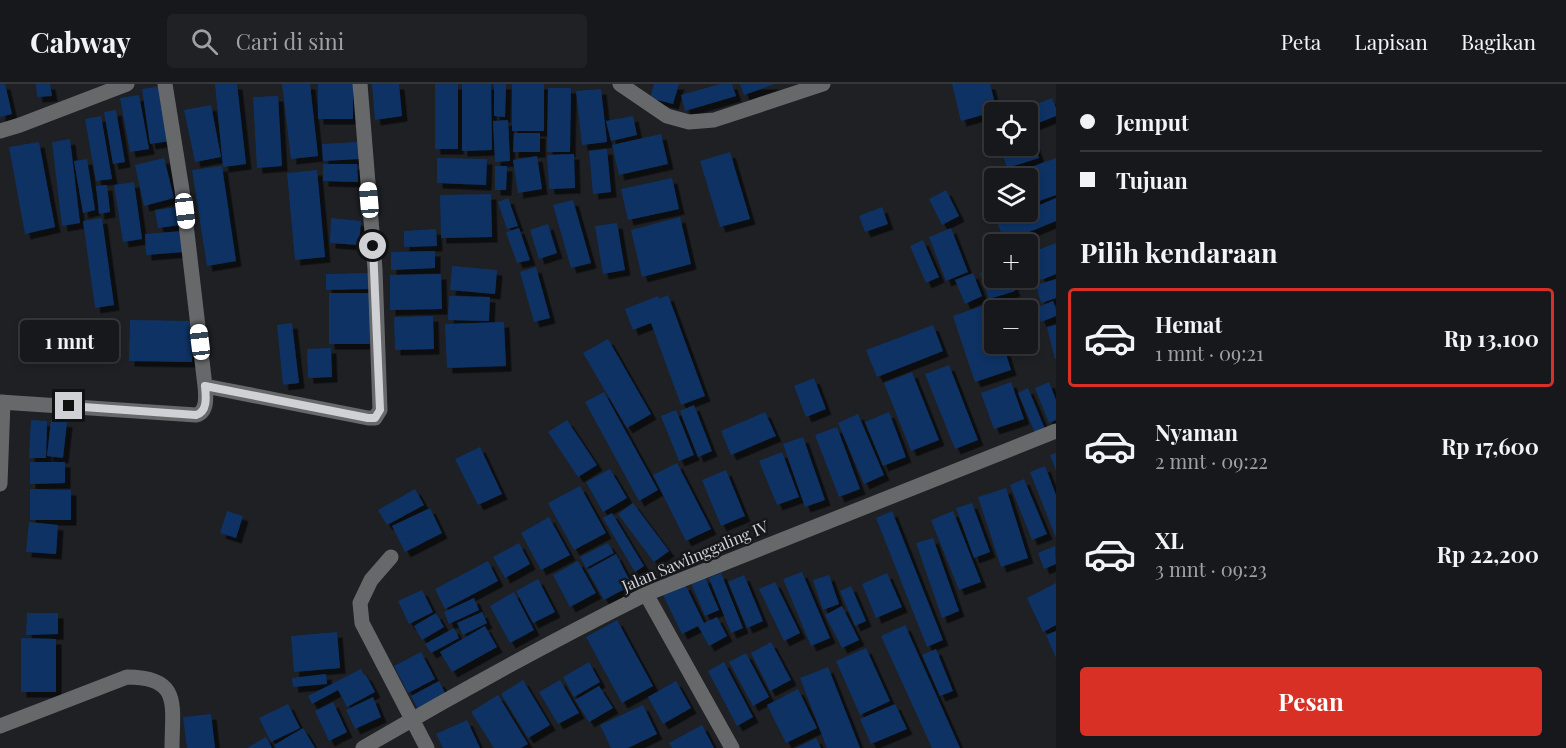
<!DOCTYPE html>
<html lang="id">
<head>
<meta charset="utf-8">
<style>
	body { margin:0; font-family:"Playfair Display",serif; background:#1f2124; color:#f1f3f6; height:100vh; display:flex; flex-direction:column; font-size:22px; white-space:nowrap }
	* { box-sizing:border-box; margin:0 }
	p { font-size:20px; color:#9ea0a3 }
	.icon { flex:none; width:33px; height:33px; fill:none; stroke:currentColor; stroke-width:2; stroke-linecap:round; stroke-linejoin:round }
	.map { position:relative; flex:1; overflow:hidden }
	.panel { display:flex; flex-direction:column; background:#16181b; width:510px }
	.panel>* { flex:none }
	.hud { display:grid; align-content:center; height:132px; padding:0 24px; background:#16181b }
	.fabs { position:absolute; left:984px; top:18px; display:grid; gap:12px }
	.fabs a { display:grid; place-items:center; width:54px; height:54px; border-radius:6px; background:#16181b; box-shadow:0 3px 9px #0003,0 0 0 2px #35373a; font-size:30px }
	.end { position:absolute; width:27px; height:27px; margin:-14px; border:8px solid #d0d1d4; background:#111; box-shadow:0 0 0 3px #111 }
	.from { border-radius:50% }
	.bubble { position:absolute; height:42px; border-radius:6px; background:#16181b; box-shadow:0 3px 9px #0003,0 0 0 2px #35373a; font-size:20px; font-weight:700; line-height:42px; text-align:center }
	.car { position:absolute; width:18px; height:36px; margin:-18px -9px; border-radius:8px; box-shadow:0 0 4px 2px #0007; background:linear-gradient(#fff 24%,#345 0 40%,#fff 0 76%,#345 0 86%,#fff 0) }
	.hud b { display:flex; align-items:center; gap:21px; height:57px; font-size:22px }
	.hud b+b { border-top:2px solid #35373a }
	.hud i { width:15px; height:15px; background:#f1f3f6 }
	ul { padding:0; list-style:none }
	li { display:flex; align-items:center; gap:18px; height:99px; margin:0 12px 9px; padding:0 12px; border:3px solid transparent; border-radius:6px }
	li div { flex:1 }
	li b { display:block; font-size:22px }
	li em { font-style:normal; font-weight:700 }
	li.on { border-color:#d93025 }
	li>.icon { width:54px; height:54px; stroke-width:1.5 }
	h2 { padding:0 24px; font-size:27px; line-height:72px }
	.button { display:flex; gap:12px; margin-top:auto; padding:12px 24px }
	.button a { flex:1; height:69px; border-radius:6px; background:#d93025; color:#fff; font-size:24px; font-weight:700; line-height:69px; text-align:center }
	header { display:flex; align-items:center; gap:36px; box-sizing:border-box; height:84px; padding:0 30px; background:#16181b; border-bottom:2px solid #35373a }
	header strong { font-size:28px }
	nav { display:flex; gap:33px; margin-inline-start:auto; font-size:21px }
	.search { width:420px; height:54px; background:#1f2124; display:flex; align-items:center; gap:15px; box-sizing:border-box; padding:0 21px; border-radius:6px; color:#9ea0a3; font-size:22px }
	main { display:flex; flex:1; min-height:0 }
	.map>svg:first-child { display:block }
</style>
</head>
<body>
<header>
<strong>Cabway</strong>
<div class="search"><svg class="icon" aria-label="search" viewBox="0 0 24 24"><circle cx="10" cy="10" r="6"/><path d="M15 15l6 6"/></svg>Cari di sini</div>
<nav><a>Peta</a><a>Lapisan</a><a>Bagikan</a></nav>
</header>
<main>
<div class="map">
<svg width="1056" height="664" viewBox="0 0 1056 664">
	<defs>
		<filter id="shadow"><feDropShadow dx="5.5" dy="5.5" stdDeviation="0" flood-color="#0009"/></filter>
	</defs>
	<rect width="100%" height="100%" fill="#1e2024"/>
	<path fill="#0e3263" filter="url(#shadow)" d="M 0,0 L 5,0 L 12,30 L 0,33 Z
		M 36,0 L 50,0 L 52,12 L 37,13 Z
		M 215,0 L 237,0 L 246,80 L 223,83 Z
		M 282,0 L 310,0 L 318,72 L 291,75 Z
		M 318,0 L 353,0 L 353,35 L 318,35 Z
		M 372,0 L 399,0 L 402,32 L 375,36 Z
		M 435,0 L 458,0 L 458,65 L 435,65 Z
		M 462,0 L 491,0 L 492,66 L 462,67 Z
		M 494,0 L 506,0 L 505,33 L 494,32 Z
		M 512,0 L 544,0 L 544,47 L 512,47 Z
		M 654,0 L 679,0 L 673,20 L 650,14 Z
		M 720,0 L 732,0 L 736,12 L 685,27 L 681,11 Z
		M 740,0 L 775,0 L 744,11 Z
		M 952,0 L 990,0 L 997,27 L 961,37 Z
		M 162,2 L 170,57 L 150,60 L 142,5 Z
		M 548,4 L 571,4 L 570,68 L 547,68 Z
		M 601,5 L 607,58 L 582,61 L 576,7 Z
		M 139,11 L 149,65 L 130,68 L 120,14 Z
		M 278,12 L 282,82 L 257,84 L 253,13 Z
		M 1052,14 L 1056,24 L 1056,32 L 1028,43 L 1028,28 L 1016,28 Z
		M 211,21 L 221,73 L 195,78 L 184,26 Z
		M 116,26 L 125,78 L 113,80 L 104,28 Z
		M 101,32 L 112,95 L 96,97 L 85,35 Z
		M 633,32 L 637,51 L 611,57 L 606,37 Z
		M 508,36 L 510,77 L 495,78 L 493,37 Z
		M 514,49 L 540,49 L 540,68 L 513,68 Z
		M 661,50 L 668,80 L 619,91 L 612,61 Z
		M 1031,50 L 1039,74 L 1007,84 L 1000,62 L 1028,62 L 1028,51 Z
		M 70,55 L 80,139 L 62,142 L 52,58 Z
		M 39,58 L 55,143 L 25,150 L 9,63 Z
		M 358,58 L 359,75 L 323,77 L 322,60 Z
		M 607,65 L 611,108 L 593,110 L 589,67 Z
		M 730,68 L 750,135 L 720,143 L 700,77 Z
		M 574,70 L 575,104 L 549,105 L 547,71 Z
		M 537,72 L 542,105 L 518,109 L 513,76 Z
		M 164,74 L 174,114 L 144,122 L 135,81 Z
		M 437,74 L 487,75 L 486,101 L 437,99 Z
		M 1056,74 L 1056,111 L 1028,121 L 1028,94 L 1000,94 Z
		M 87,75 L 95,126 L 83,129 L 74,77 Z
		M 323,80 L 357,80 L 358,98 L 323,97 Z
		M 222,82 L 236,177 L 207,182 L 192,86 Z
		M 495,82 L 507,82 L 506,106 L 495,106 Z
		M 317,86 L 325,173 L 295,176 L 287,89 Z
		M 672,94 L 679,125 L 628,136 L 621,105 Z
		M 994,96 L 994,119 L 987,99 Z
		M 134,98 L 142,155 L 123,158 L 114,101 Z
		M 107,101 L 110,128 L 99,130 L 96,102 Z
		M 946,106 L 959,132 L 942,141 L 929,115 Z
		M 491,110 L 492,153 L 441,154 L 440,111 Z
		M 508,114 L 518,142 L 507,145 L 498,118 Z
		M 1056,114 L 1056,137 L 1005,158 L 997,138 L 1023,128 L 1028,128 L 1028,126 Z
		M 573,116 L 591,179 L 571,184 L 553,121 Z
		M 178,123 L 180,141 L 158,144 L 155,126 Z
		M 882,123 L 888,140 L 865,148 L 859,132 Z
		M 680,133 L 691,180 L 642,193 L 631,146 Z
		M 102,134 L 114,221 L 95,224 L 83,137 Z
		M 331,134 L 361,137 L 359,161 L 330,159 Z
		M 617,139 L 625,186 L 603,190 L 595,142 Z
		M 548,140 L 557,169 L 539,175 L 530,146 Z
		M 519,144 L 530,176 L 517,179 L 506,148 Z
		M 951,144 L 968,188 L 946,197 L 929,153 Z
		M 436,145 L 437,162 L 404,163 L 404,147 Z
		M 183,147 L 184,168 L 146,171 L 145,150 Z
		M 1030,150 L 1035,161 L 1028,164 L 1028,160 L 1005,160 Z
		M 923,156 L 939,193 L 926,199 L 910,162 Z
		M 1056,159 L 1056,190 L 1041,196 L 1030,169 Z
		M 435,167 L 435,184 L 391,186 L 391,168 Z
		M 452,182 L 497,186 L 495,210 L 450,206 Z
		M 536,183 L 550,234 L 534,238 L 520,188 Z
		M 994,184 L 994,194 L 1010,194 L 1015,207 L 989,215 L 980,189 Z
		M 369,189 L 370,205 L 326,206 L 326,190 Z
		M 973,189 L 982,212 L 965,220 L 955,196 Z
		M 441,190 L 442,225 L 390,226 L 390,191 Z
		M 1056,195 L 1056,214 L 1041,219 L 1036,201 Z
		M 329,209 L 370,209 L 370,260 L 329,260 Z
		M 668,211 L 705,312 L 681,321 L 651,239 L 633,246 L 625,225 L 658,212 L 659,215 Z
		M 449,212 L 490,213 L 489,237 L 448,236 Z
		M 1053,217 L 1056,225 L 1056,232 L 1041,238 L 1036,224 Z
		M 990,219 L 994,233 L 994,260 L 1003,260 L 1011,286 L 975,298 L 953,232 Z
		M 433,232 L 434,265 L 395,266 L 394,233 Z
		M 130,236 L 193,237 L 192,278 L 129,277 Z
		M 504,238 L 506,282 L 447,284 L 445,240 Z
		M 292,239 L 299,299 L 283,301 L 277,241 Z
		M 933,241 L 943,267 L 877,293 L 866,266 Z
		M 1056,241 L 1056,275 L 1055,275 L 1047,243 Z
		M 608,255 L 651,330 L 627,344 L 583,269 Z
		M 331,264 L 332,293 L 308,294 L 307,265 Z
		M 949,281 L 978,356 L 955,365 L 925,290 Z
		M 912,288 L 939,356 L 911,367 L 884,299 Z
		M 814,294 L 826,325 L 806,333 L 794,302 Z
		M 1011,298 L 1024,335 L 994,345 L 981,309 Z
		M 1049,298 L 1056,316 L 1056,336 L 1049,339 L 1035,304 Z
		M 1028,304 L 1045,345 L 1035,349 L 1018,309 Z
		M 604,308 L 658,406 L 639,417 L 585,318 Z
		M 694,321 L 712,367 L 698,373 L 680,327 Z
		M 676,326 L 694,371 L 679,377 L 661,332 Z
		M 765,328 L 776,352 L 731,371 L 721,347 Z
		M 889,328 L 906,373 L 883,382 L 865,338 Z
		M 858,330 L 884,391 L 864,400 L 838,339 Z
		M 31,336 L 47,337 L 46,374 L 29,374 Z
		M 51,336 L 67,338 L 63,374 L 47,372 Z
		M 567,336 L 597,381 L 578,393 L 548,348 Z
		M 837,343 L 860,405 L 839,413 L 815,351 Z
		M 803,353 L 825,416 L 805,423 L 783,360 Z
		M 480,363 L 502,410 L 478,421 L 455,375 Z
		M 782,368 L 799,413 L 777,421 L 759,377 Z
		M 1056,369 L 1056,387 L 1050,371 Z
		M 30,378 L 65,378 L 65,399 L 30,400 Z
		M 677,379 L 711,445 L 686,457 L 653,391 Z
		M 1045,382 L 1056,411 L 1056,454 L 1030,388 Z
		M 610,385 L 627,414 L 603,428 L 586,398 Z
		M 726,386 L 745,432 L 721,442 L 702,396 Z
		M 1024,395 L 1047,450 L 1032,456 L 1010,401 Z
		M 580,402 L 606,449 L 574,466 L 548,419 Z
		M 1006,404 L 1028,474 L 1001,483 L 978,413 Z
		M 30,405 L 71,406 L 71,436 L 30,436 Z
		M 415,405 L 424,421 L 387,441 L 378,426 Z
		M 633,419 L 669,467 L 654,478 L 618,430 Z
		M 972,419 L 990,468 L 974,474 L 956,424 Z
		M 430,424 L 442,449 L 405,468 L 392,442 Z
		M 227,427 L 243,432 L 236,454 L 220,449 Z
		M 892,427 L 943,556 L 927,563 L 876,434 Z
		M 953,427 L 981,498 L 959,506 L 931,436 Z
		M 612,429 L 644,482 L 635,488 L 603,434 Z
		M 549,433 L 570,471 L 541,486 L 521,449 Z
		M 29,438 L 58,441 L 56,470 L 26,468 Z
		M 933,454 L 959,527 L 942,534 L 916,459 Z
		M 519,459 L 530,480 L 505,494 L 493,473 Z
		M 608,459 L 614,469 L 586,484 L 580,473 Z
		M 1055,462 L 1056,480 L 1044,485 L 1038,469 Z
		M 616,470 L 632,501 L 604,516 L 587,486 Z
		M 488,477 L 498,497 L 445,525 L 435,505 Z
		M 578,477 L 596,509 L 570,523 L 553,491 Z
		M 802,488 L 830,554 L 811,562 L 783,495 Z
		M 721,489 L 743,544 L 731,549 L 709,494 Z
		M 887,489 L 902,523 L 876,534 L 862,500 Z
		M 744,491 L 763,537 L 747,544 L 728,498 Z
		M 829,491 L 839,520 L 823,526 L 813,496 Z
		M 705,493 L 719,526 L 705,532 L 691,499 Z
		M 538,495 L 555,528 L 533,539 L 516,507 Z
		M 775,498 L 800,549 L 784,557 L 759,505 Z
		M 1056,499 L 1056,541 L 1043,548 L 1027,514 Z
		M 685,500 L 704,539 L 717,533 L 727,552 L 709,562 L 698,542 L 682,550 L 663,511 Z
		M 851,502 L 866,537 L 855,542 L 840,507 Z
		M 422,506 L 433,528 L 409,540 L 398,517 Z
		M 514,508 L 534,546 L 510,559 L 490,522 Z
		M 474,514 L 479,526 L 449,540 L 444,528 Z
		M 842,522 L 859,556 L 842,564 L 825,531 Z
		M 482,528 L 487,539 L 463,551 L 457,539 Z
		M 27,529 L 58,529 L 58,550 L 26,551 Z
		M 436,529 L 444,543 L 422,556 L 414,542 Z
		M 617,536 L 653,602 L 622,619 L 586,553 Z
		M 905,541 L 960,664 L 932,664 L 881,552 Z
		M 485,542 L 497,563 L 452,588 L 440,568 Z
		M 454,544 L 459,554 L 431,569 L 425,560 Z
		M 1056,547 L 1056,574 L 1046,551 Z
		M 337,548 L 340,584 L 294,588 L 291,552 Z
		M 21,554 L 56,555 L 56,608 L 21,608 Z
		M 771,558 L 791,596 L 770,607 L 751,569 Z
		M 866,564 L 890,617 L 860,631 L 836,577 Z
		M 936,565 L 953,607 L 940,612 L 922,571 Z
		M 421,568 L 435,595 L 408,609 L 394,582 Z
		M 746,569 L 769,613 L 753,622 L 729,578 Z
		M 589,578 L 600,598 L 574,613 L 563,593 Z
		M 724,578 L 753,633 L 737,642 L 708,587 Z
		M 828,583 L 860,664 L 827,664 L 800,594 Z
		M 361,585 L 364,591 L 366,591 L 375,608 L 347,623 L 338,606 L 312,620 L 308,612 Z
		M 326,590 L 327,600 L 293,603 L 292,594 Z
		M 523,596 L 550,641 L 528,654 L 501,610 Z
		M 560,596 L 579,629 L 558,640 L 539,608 Z
		M 439,597 L 446,611 L 418,625 L 411,612 Z
		M 676,597 L 691,624 L 663,640 L 648,613 Z
		M 599,602 L 613,624 L 589,638 L 575,616 Z
		M 798,605 L 817,644 L 786,659 L 767,621 Z
		M 498,611 L 528,660 L 521,664 L 494,664 L 471,628 Z
		M 373,613 L 381,633 L 355,645 L 346,626 Z
		M 333,618 L 347,648 L 329,657 L 315,627 Z
		M 288,620 L 300,644 L 271,658 L 259,634 Z
		M 895,620 L 907,645 L 871,660 L 860,635 Z
		M 643,621 L 657,650 L 628,664 L 611,664 L 600,641 Z
		M 211,630 L 215,664 L 187,664 L 183,633 Z
		M 467,636 L 480,664 L 443,664 L 436,650 Z
		M 702,641 L 714,664 L 672,664 L 669,659 Z
		M 303,644 L 315,664 L 276,664 L 274,661 Z
		M 266,653 L 272,664 L 247,664 Z
		M 816,654 L 821,664 L 796,664 Z"/>
	<g fill="none" stroke-linecap="round" stroke-linejoin="round">
		<path stroke="#67686a" stroke-width="15" d="M 620,0 L 667,32 L 689,38 L 714,36 L 823,0
			M 0,47 L 20,41 L 127,0
			M 205,302 L 368,334 L 375,334 L 380,326 L 375,185 L 360,0
			M 0,318 L 196,331 C 208,328 206,312 205,302 L 182,106 L 165,0
			M 0,400 L 3,318
			M 391,473 L 371,496 L 360,519 L 362,539 L 427,664
			M 646,510 L 732,664
			M 0,642 L 127,593 C 182,593 172,622 172,664
			M 363,664 C 455,610 550,558 646,510 L 1056,347"/>
	</g>
	<g fill="none" stroke-linecap="round" stroke-linejoin="round">
		<path stroke="#d0d1d4" stroke-width="8" d="M 69,322 L 196,331 C 208,328 206,312 205,302 L 368,334 L 375,334 L 380,326 L 373,162"/>
	</g>
	<g text-anchor="middle" stroke-width="5" stroke-linejoin="round" paint-order="stroke">
		<g font-size="16" fill="#d0d1d4" stroke="#15171a">
			<text transform="translate(695 472) rotate(-23)" y="6">Jalan Sawlinggaling IV</text>
		</g>
	</g>
</svg>
<div class="fabs">
<a><svg class="icon" aria-label="locate" viewBox="0 0 24 24"><circle cx="12" cy="12" r="6"/><path d="M12 2v4M12 18v4M2 12h4M18 12h4"/></svg></a>
<a><svg class="icon" aria-label="layers" viewBox="0 0 24 24"><path d="M12 4l9 5-9 5-9-5zM3 14l9 5 9-5"/></svg></a>
<a>+</a>
<a>−</a>
</div>
<i class="end from" style="left:373px;top:162px"></i>
<i class="end" style="left:69px;top:322px"></i>
<div class="bubble" style="left:20px;top:236px;width:99px">1 mnt</div>
<i class="car" style="left:369px;top:116px;rotate:355deg"></i>
<i class="car" style="left:185px;top:127px;rotate:173deg"></i>
<i class="car" style="left:200px;top:258px;rotate:353deg"></i>
</div>
<section class="panel">
<div class="hud">
<b><i class="from"></i>Jemput</b>
<b><i></i>Tujuan</b>
</div>
<h2>Pilih kendaraan</h2>
<ul>
<li class="on"><svg class="icon" aria-label="car" viewBox="0 0 24 24"><path d="M5 17H2v-5l4-1 3-4h7l3 4 3 1v5h-3M9 17h6M6 11h13"/><circle cx="7" cy="17" r="2"/><circle cx="17" cy="17" r="2"/></svg><div><b>Hemat</b><p>1 mnt · 09:21</p></div><em>Rp 13,100</em></li>
<li><svg class="icon" aria-label="car" viewBox="0 0 24 24"><path d="M5 17H2v-5l4-1 3-4h7l3 4 3 1v5h-3M9 17h6M6 11h13"/><circle cx="7" cy="17" r="2"/><circle cx="17" cy="17" r="2"/></svg><div><b>Nyaman</b><p>2 mnt · 09:22</p></div><em>Rp 17,600</em></li>
<li><svg class="icon" aria-label="car" viewBox="0 0 24 24"><path d="M5 17H2v-5l4-1 3-4h7l3 4 3 1v5h-3M9 17h6M6 11h13"/><circle cx="7" cy="17" r="2"/><circle cx="17" cy="17" r="2"/></svg><div><b>XL</b><p>3 mnt · 09:23</p></div><em>Rp 22,200</em></li>
</ul>
<div class="button"><a>Pesan</a></div>
</section>
</main>
</body>
</html>
